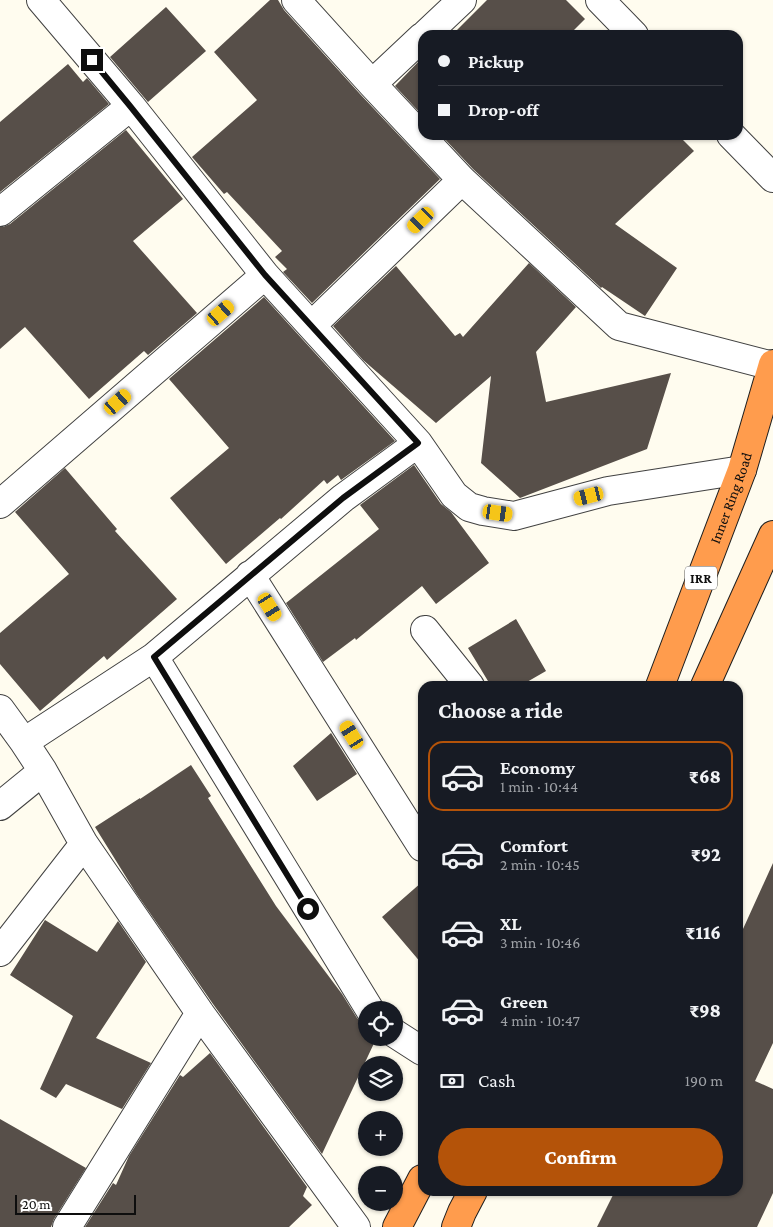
<!DOCTYPE html>
<html lang="en">
<head>
<meta charset="utf-8">
<style>
	body { margin:0; font-family:"Crimson Pro",serif; background:#242831; color:#f1f3f6; height:100vh; display:flex; flex-direction:column; font-size:19px; white-space:nowrap }
	* { box-sizing:border-box; margin:0 }
	p { font-size:16px; color:#9ea1a6 }
	.icon { flex:none; width:28px; height:28px; fill:none; stroke:currentColor; stroke-width:2; stroke-linecap:round; stroke-linejoin:round }
	.map { position:relative; flex:1; overflow:hidden }
	.sheet { position:absolute; left:418px; top:681px; width:325px; height:515px; display:flex; flex-direction:column; background:#171b24; border-radius:15px; box-shadow:0 1px 4px #0004 }
	.sheet>* { flex:none }
	.hud { position:absolute; left:418px; top:30px; width:325px; height:110px; border-radius:15px; box-shadow:0 1px 4px #0004; display:grid; align-content:center; height:110px; padding:0 20px; background:#171b24 }
	.fabs { position:absolute; left:358px; top:1001px; display:grid; gap:10px }
	.fabs a { display:grid; place-items:center; width:45px; height:45px; border-radius:50%; background:#171b24; box-shadow:0 1px 4px #0004; font-size:25px }
	.scale { position:absolute; left:15px; bottom:12px; width:121px; box-sizing:border-box; padding-left:5px; border:2px solid #0e0e0e; border-top:0; font-size:14px; line-height:18px; white-space:nowrap; color:#0e0e0e; -webkit-text-stroke:4px #fff; paint-order:stroke }
	.end { position:absolute; width:22px; height:22px; margin:-11px; border:6px solid #0e0e0e; background:#fff; box-shadow:0 0 0 2px #fff }
	.from { border-radius:50% }
	.car { position:absolute; width:15px; height:30px; margin:-15px -8px; border-radius:6px; box-shadow:0 0 4px 1px #0007; background:linear-gradient(#f5c518 24%,#345 0 40%,#f5c518 0 76%,#345 0 86%,#f5c518 0) }
	.hud b { display:flex; align-items:center; gap:18px; height:48px; font-size:19px }
	.hud b+b { border-top:1px solid #363941 }
	.hud i { width:12px; height:12px; background:#f1f3f6 }
	ul { padding:0; list-style:none }
	li { display:flex; align-items:center; gap:15px; height:70px; margin:0 10px 8px; padding:0 10px; border:2px solid transparent; border-radius:15px }
	li div { flex:1 }
	li b { display:block; font-size:19px }
	li em { font-style:normal; font-weight:800 }
	li.current { border-color:#b45309 }
	li>.icon { width:45px; height:45px; stroke-width:1.5 }
	h2 { padding:0 20px; font-size:22px; line-height:60px }
	.pay { display:flex; align-items:center; gap:12px; height:55px; padding:0 20px; font-size:19px }
	.pay p { margin-inline-start:auto }
	.primary-button { display:flex; gap:10px; margin-top:auto; padding:10px 20px }
	.primary-button a { flex:1; height:58px; border-radius:30px; background:#b45309; color:#fff; font-size:20px; font-weight:800; line-height:58px; text-align:center }
	.map>svg:first-child { display:block }
</style>
</head>
<body>
<div class="map">
<svg width="773" height="1227" viewBox="0 0 773 1227">
	<rect width="100%" height="100%" fill="#fffcef"/>
	<path fill="#574f49" d="M 270,0 L 278,0 L 284,10 L 360,94 L 440,179 L 312,303 L 283,272 L 287,269 L 275,257 L 282,251 L 227,192 L 224,194 L 192,157 L 257,100 L 214,52 Z
		M 487,0 L 566,0 L 585,19 L 569,35 L 452,35 Z
		M 166,7 L 206,51 L 148,102 L 110,57 Z
		M 422,58 L 422,115 L 395,86 Z
		M 68,64 L 83,82 L 87,78 L 109,104 L 0,192 L 0,122 Z
		M 126,130 L 183,199 L 133,241 L 197,313 L 148,355 L 144,351 L 89,399 L 25,327 L 0,349 L 0,227 L 3,227 L 10,224 Z
		M 441,135 L 678,135 L 694,151 L 615,224 L 677,268 L 645,316 L 602,287 L 601,288 L 473,169 Z
		M 529,263 L 576,307 L 536,352 L 546,402 L 671,373 L 647,449 L 520,498 L 481,463 L 491,376 L 436,423 L 363,360 L 333,326 L 396,266 L 455,336 L 460,333 L 463,337 Z
		M 264,297 L 395,441 L 341,480 L 338,475 L 327,484 L 324,480 L 281,519 L 280,518 L 226,564 L 170,498 L 229,448 L 169,379 Z
		M 414,465 L 441,504 L 451,512 L 489,563 L 436,604 L 422,586 L 356,640 L 355,638 L 323,662 L 286,603 L 379,529 L 360,505 Z
		M 65,468 L 117,529 L 115,531 L 177,599 L 107,660 L 104,656 L 40,711 L 0,664 L 0,633 L 69,574 L 15,512 Z
		M 516,619 L 546,671 L 520,686 L 491,686 L 468,648 Z
		M 331,733 L 357,774 L 317,801 L 293,766 Z
		M 191,765 L 211,796 L 208,798 L 276,906 L 342,994 L 357,1018 L 366,1027 L 366,1038 L 374,1038 L 376,1039 L 322,1154 L 213,1004 L 136,893 L 95,827 L 140,798 L 140,799 Z
		M 773,863 L 773,1043 L 755,1081 L 773,1089 L 773,1193 L 757,1227 L 597,1227 L 615,1191 L 738,1191 L 738,940 Z
		M 422,882 L 422,964 L 382,917 Z
		M 45,920 L 97,952 L 118,921 L 146,962 L 96,1038 L 151,1063 L 122,1109 L 66,1084 L 56,1098 L 40,1089 L 73,1016 L 10,975 Z
		M 210,1053 L 307,1187 L 303,1196 L 312,1205 L 289,1227 L 85,1227 L 113,1183 L 116,1185 L 129,1156 L 180,1075 L 183,1077 Z
		M 0,1119 L 86,1168 L 54,1219 L 51,1227 L 0,1227 Z"/>
	<g fill="none" stroke-linecap="round" stroke-linejoin="round">
		<g stroke="#414141" stroke-width="30">
			<path id="street" d="M 41,0 L 131,106 L 265,275 L 418,443 L 454,495 L 469,507 L 483,511 L 514,516 L 608,491 L 742,470
				M 296,0 L 372,84 L 462,180 L 619,326 L 773,366
				M 600,0 L 634,35
				M 425,35 L 462,0
				M 372,84 L 422,37
				M 731,135 L 773,178
				M 0,212 L 131,106
				M 312,325 L 462,180
				M 0,504 L 265,275
				M 250,575 L 422,847
				M 425,630 L 470,686
				M 154,657 L 370,1010
				M 0,709 L 24,742 L 43,771 L 84,844 L 200,1013 L 356,1227
				M 24,742 L 154,657 L 343,498 L 418,443
				M 0,806 L 43,771
				M 0,952 L 84,844
				M 394,1033 L 422,1051
				M 67,1227 L 200,1013"/>
		</g>
		<g stroke="#1f1f1f" stroke-width="30">
			<g id="highway">
				<path id="s1" d="M 660,686 L 742,470 L 773,364"/>
				<path d="M 705,686 L 773,535"/>
				<path d="M 397,1227 L 422,1179"/>
				<path d="M 456,1227 L 462,1212 L 473,1191"/>
			</g>
		</g>
		<use href="#street" stroke="#fff" stroke-width="28"/>
		<use href="#highway" stroke="#ff9c4d" stroke-width="28"/>
	</g>
	<g fill="none" stroke-linecap="round" stroke-linejoin="round">
		<path stroke="#0e0e0e" stroke-width="6" d="M 92,60 L 130,106 L 265,275 L 418,443 L 343,498 L 154,657 L 308,909"/>
	</g>
	<g text-anchor="middle" stroke-width="5" stroke-linejoin="round" paint-order="stroke">
		<rect fill="#fff" stroke="#565656" stroke-width="1" x="685" y="566.5" width="32" height="23" rx="4"/>
		<g font-size="14" font-weight="bold" fill="#0e0e0e">
			<text x="701" y="583">IRR</text>
		</g>
		<g font-size="15" fill="#0e0e0e" stroke="#fff">
			<text dy="5" stroke="none"><textPath href="#s1" startOffset="201">Inner Ring Road</textPath></text>
		</g>
	</g>
</svg>
<div class="fabs">
<a><svg class="icon" aria-label="locate" viewBox="0 0 24 24"><circle cx="12" cy="12" r="6"/><path d="M12 2v4M12 18v4M2 12h4M18 12h4"/></svg></a>
<a><svg class="icon" aria-label="layers" viewBox="0 0 24 24"><path d="M12 4l9 5-9 5-9-5zM3 14l9 5 9-5"/></svg></a>
<a>+</a>
<a>−</a>
</div>
<div class="scale">20 m</div>
<i class="end from" style="left:308px;top:909px"></i>
<i class="end" style="left:92px;top:60px"></i>
<i class="car" style="left:421px;top:220px;rotate:226deg"></i>
<i class="car" style="left:221px;top:313px;rotate:49deg"></i>
<i class="car" style="left:118px;top:402px;rotate:49deg"></i>
<i class="car" style="left:589px;top:496px;rotate:256deg"></i>
<i class="car" style="left:498px;top:513px;rotate:98deg"></i>
<i class="car" style="left:270px;top:607px;rotate:148deg"></i>
<i class="car" style="left:352px;top:735px;rotate:328deg"></i>
<div class="hud">
<b><i class="from"></i>Pickup</b>
<b><i></i>Drop-off</b>
</div>
<section class="sheet">
<h2>Choose a ride</h2>
<ul>
<li class="current"><svg class="icon" aria-label="car" viewBox="0 0 24 24"><path d="M5 17H2v-5l4-1 3-4h7l3 4 3 1v5h-3M9 17h6M6 11h13"/><circle cx="7" cy="17" r="2"/><circle cx="17" cy="17" r="2"/></svg><div><b>Economy</b><p>1 min · 10:44</p></div><em>₹68</em></li>
<li><svg class="icon" aria-label="car" viewBox="0 0 24 24"><path d="M5 17H2v-5l4-1 3-4h7l3 4 3 1v5h-3M9 17h6M6 11h13"/><circle cx="7" cy="17" r="2"/><circle cx="17" cy="17" r="2"/></svg><div><b>Comfort</b><p>2 min · 10:45</p></div><em>₹92</em></li>
<li><svg class="icon" aria-label="car" viewBox="0 0 24 24"><path d="M5 17H2v-5l4-1 3-4h7l3 4 3 1v5h-3M9 17h6M6 11h13"/><circle cx="7" cy="17" r="2"/><circle cx="17" cy="17" r="2"/></svg><div><b>XL</b><p>3 min · 10:46</p></div><em>₹116</em></li>
<li><svg class="icon" aria-label="car" viewBox="0 0 24 24"><path d="M5 17H2v-5l4-1 3-4h7l3 4 3 1v5h-3M9 17h6M6 11h13"/><circle cx="7" cy="17" r="2"/><circle cx="17" cy="17" r="2"/></svg><div><b>Green</b><p>4 min · 10:47</p></div><em>₹98</em></li>
</ul>
<div class="pay"><svg class="icon" aria-label="cash" viewBox="0 0 24 24"><path d="M3 7h18v10H3z"/><circle cx="12" cy="12" r="2"/></svg>Cash<p>190 m</p></div>
<div class="primary-button"><a>Confirm</a></div>
</section>
</div>
</body>
</html>
